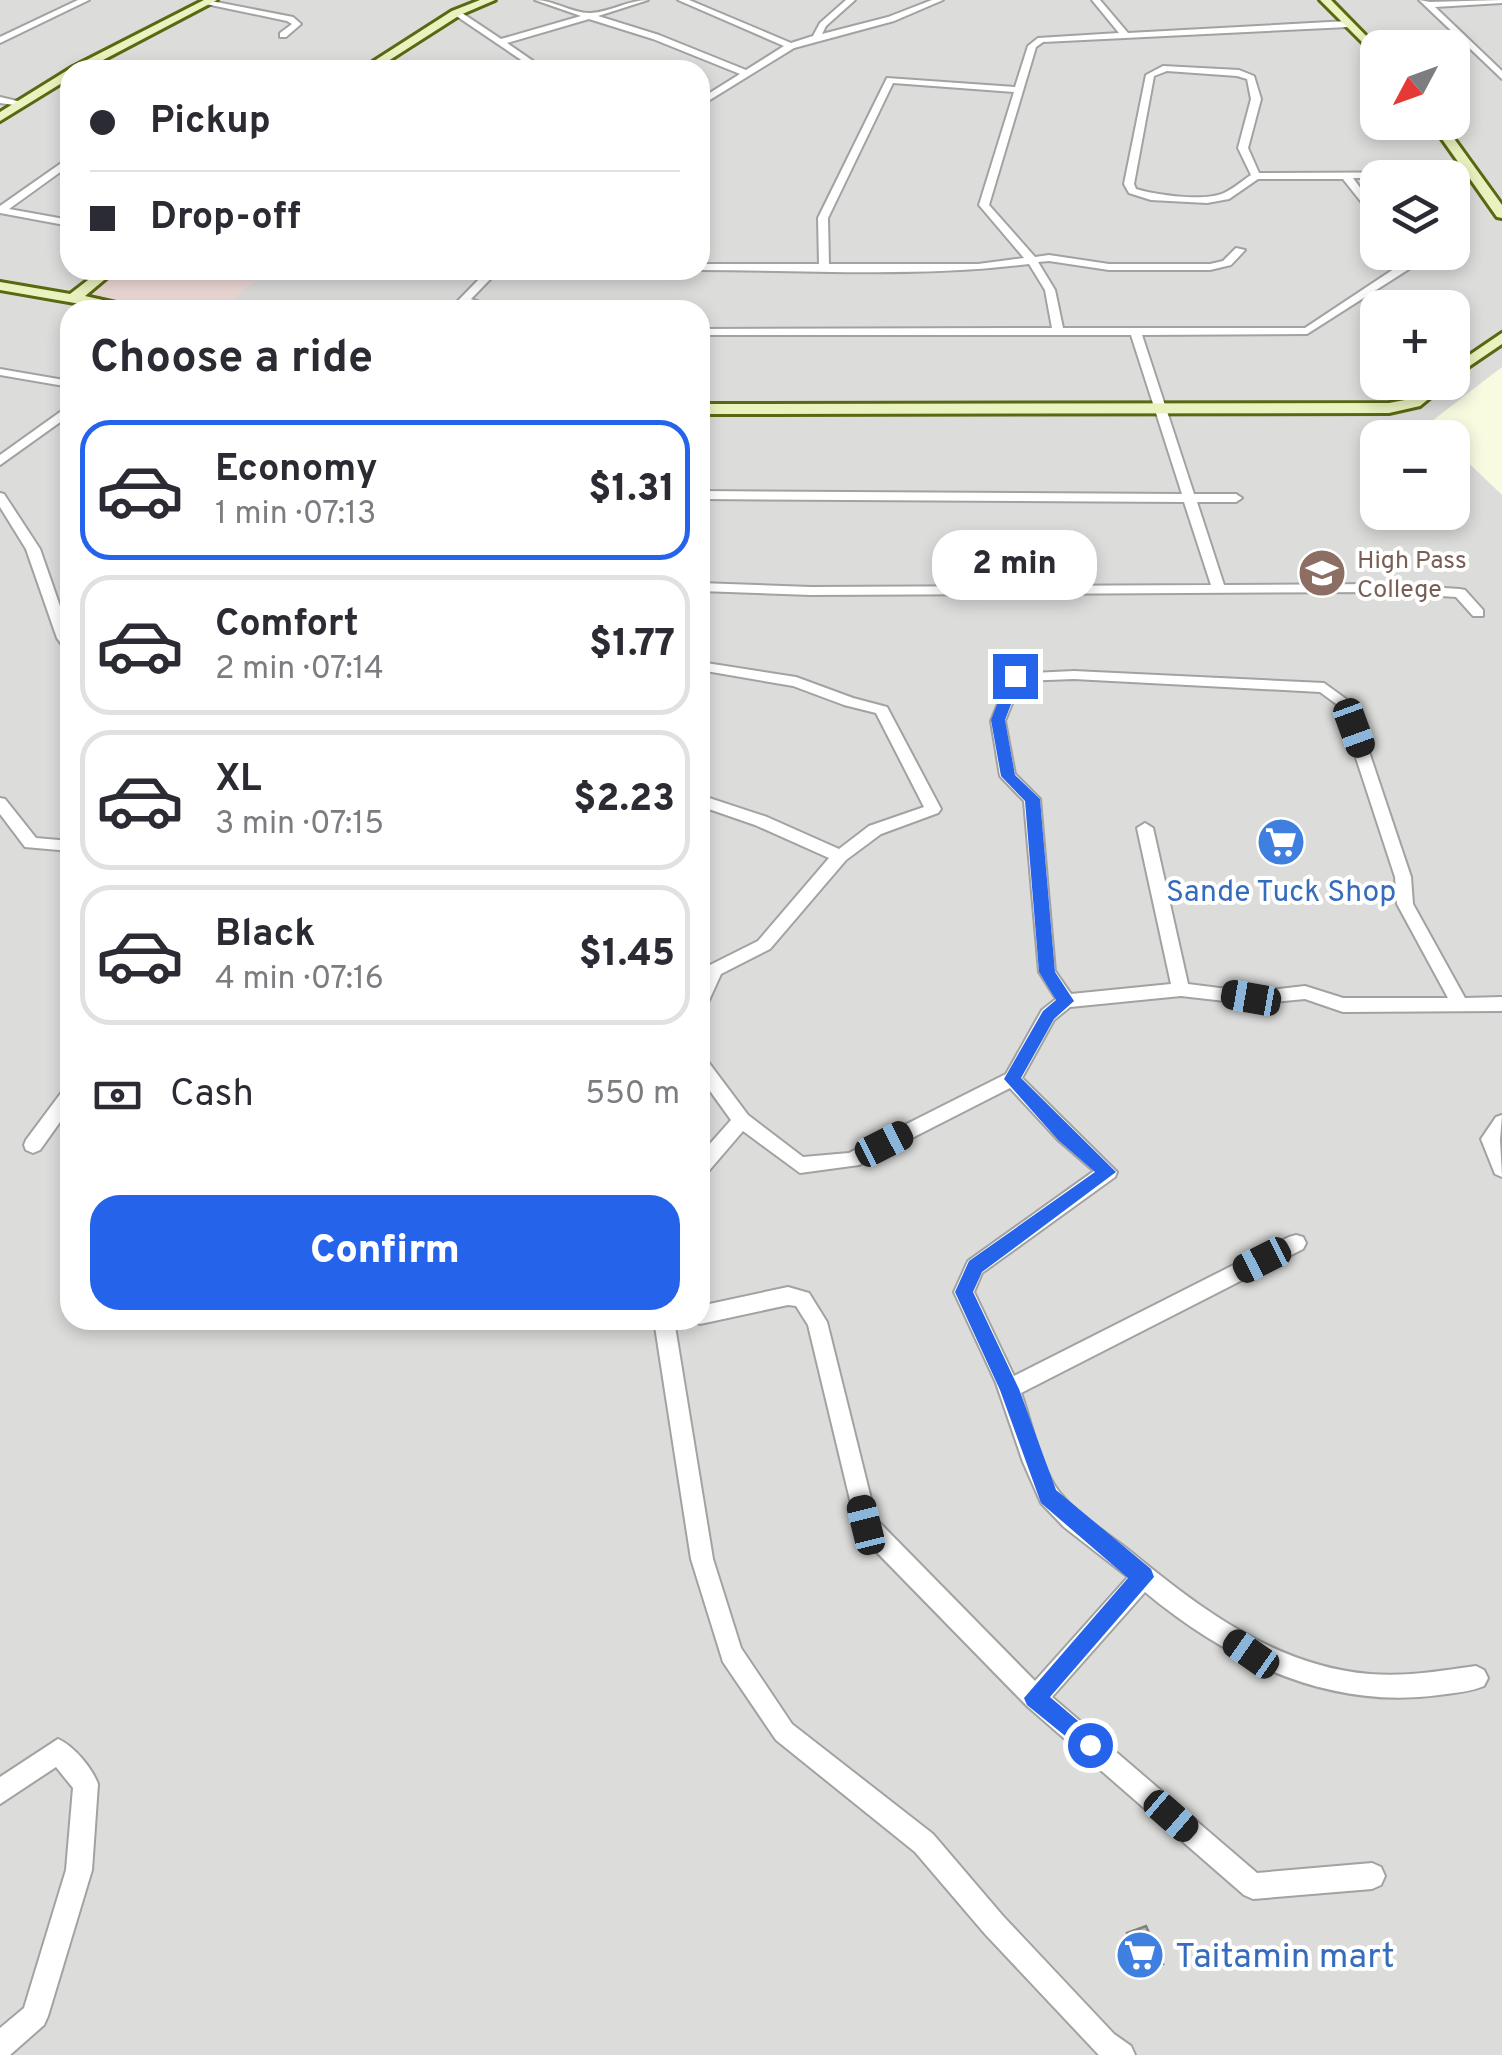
<!DOCTYPE html>
<html lang="en">
<head>
<meta charset="utf-8">
<style>
	body { margin:0; font-family:Overpass,sans-serif; background:#f2f2f3; color:#2b2b33; height:100vh; display:flex; flex-direction:column; font-size:38px; white-space:nowrap }
	* { box-sizing:border-box; margin:0 }
	p { font-size:32px; color:#7c7c81 }
	.icon { flex:none; width:55px; height:55px; fill:none; stroke:currentColor; stroke-width:2; stroke-linecap:round; stroke-linejoin:round }
	.map { position:relative; flex:1; overflow:hidden }
	.panel { position:absolute; left:60px; top:300px; width:650px; height:1030px; display:flex; flex-direction:column; background:#fff; border-radius:30px; box-shadow:0 5px 15px #0003 }
	.panel>* { flex:none }
	.banner { position:absolute; left:60px; top:60px; width:650px; height:220px; border-radius:30px; box-shadow:0 5px 15px #0003; display:grid; align-content:center; height:220px; padding:0 30px; background:#fff }
	.needle { width:65px; rotate:229deg }
	.controls { position:absolute; left:1360px; top:30px; display:grid; gap:20px }
	.controls a { display:grid; place-items:center; width:110px; height:110px; border-radius:20px; background:#fff; box-shadow:0 5px 15px #0003; font-size:50px }
	.end { position:absolute; width:45px; height:45px; margin:-22px; border:12px solid #2563eb; background:#fff; box-shadow:0 0 0 5px #fff }
	.from { border-radius:50% }
	.bubble { position:absolute; height:70px; border-radius:30px; background:#fff; box-shadow:0 5px 15px #0003; font-size:32px; font-weight:800; line-height:70px; text-align:center }
	.car { position:absolute; width:30px; height:60px; margin:-30px -15px; border-radius:12px; box-shadow:0 0 8px 2px #0007; background:linear-gradient(#222 24%,#8ab4d8 0 40%,#222 0 76%,#8ab4d8 0 86%,#222 0) }
	.banner b { display:flex; align-items:center; gap:35px; height:95px; font-size:38px }
	.banner b+b { border-top:2px solid #e1e1e2 }
	.banner i { width:25px; height:25px; background:#2b2b33 }
	ul { padding:0; list-style:none }
	li { display:flex; align-items:center; gap:30px; height:140px; margin:0 20px 15px; padding:0 10px; border:5px solid #e1e1e2; border-radius:30px }
	li div { flex:1 }
	li b { display:block; font-size:38px }
	li em { font-style:normal; font-weight:800 }
	li.selected { border-color:#2563eb }
	li>.icon { width:90px; height:90px; stroke-width:1.5 }
	h2 { padding:0 30px; font-size:45px; line-height:120px }
	.pay { display:flex; align-items:center; gap:25px; height:110px; padding:0 30px; font-size:38px }
	.pay p { margin-inline-start:auto }
	.primary-button { display:flex; gap:20px; margin-top:auto; padding:20px 30px }
	.primary-button a { flex:1; height:115px; border-radius:30px; background:#2563eb; color:#fff; font-size:40px; font-weight:800; line-height:115px; text-align:center }
	.map>svg:first-child { display:block }
</style>
</head>
<body>
<div class="map">
<svg width="1502" height="2055" viewBox="0 0 1502 2055">
	<rect width="100%" height="100%" fill="#eeece6"/>
	<path fill="#dcdcdb" fill-rule="evenodd" d="M 0,0 L 1502,0 L 1502,2055 L 0,2055 ZM 1378,48 L 1452,48 L 1452,122 L 1378,122 ZM 70,70 L 700,70 L 700,270 L 70,270 ZM 1378,178 L 1452,178 L 1452,252 L 1378,252 ZM 1378,308 L 1452,308 L 1452,382 L 1378,382 ZM 70,310 L 700,310 L 700,1320 L 70,1320 ZM 1378,438 L 1452,438 L 1452,512 L 1378,512 Z"/>
	<path fill="#eddad7" d="M 119,270 L 226,270 L 261,276 L 221,310 L 152,310 L 84,297 Z"/>
	<path fill="#f9fbe1" d="M 1502,367 L 1502,495 L 1453,448 L 1452,438 L 1442,437 L 1428,424 Z"/>
	<g fill="none" stroke-linecap="round" stroke-linejoin="round">
		<g stroke="#a2a2a2" stroke-width="4">
			<path id="street" d="M 78,0 L 89,0 L 0,43 L 0,37 Z
				M 206,0 L 293,17 L 301,24 L 286,37 L 280,37 L 280,33 L 292,24 L 287,21 L 206,4 Z
				M 535,0 C 554,0 573,14 591,13 C 611,12 628,0 648,0 L 598,16 L 659,35 L 746,70 L 784,46 L 678,0 L 689,0 L 791,43 L 813,36 L 820,23 L 846,0 L 855,0 L 826,26 L 822,34 L 888,17 L 932,0 L 943,0 L 894,21 L 794,48 L 700,106 L 700,99 L 740,74 L 653,39 L 589,19 L 507,43 L 546,70 L 536,70 L 452,13 L 459,11 L 501,39 L 581,16 Z
				M 1092,0 L 1100,0 L 1128,33 L 1348,21 L 1352,24 L 1348,27 L 1043,42 L 1036,47 L 989,205 L 1035,257 L 1049,255 L 1109,264 L 1210,264 L 1223,261 L 1236,248 L 1245,250 L 1231,265 L 1210,270 L 1109,270 L 1049,261 L 1038,262 L 1055,290 L 1063,328 L 1305,328 L 1400,265 L 1402,261 L 1396,252 L 1407,252 L 1412,261 L 1409,269 L 1307,334 L 1142,335 L 1194,494 L 1236,494 L 1242,498 L 1236,502 L 1197,502 L 1224,585 L 1382,584 L 1460,589 L 1465,590 L 1483,610 L 1483,616 L 1473,616 L 1456,597 L 1382,592 L 811,595 L 700,591 L 700,583 L 811,587 L 1211,585 L 1184,502 L 700,499 L 700,491 L 1182,494 L 1131,335 L 700,335 L 700,329 L 1052,328 L 1045,290 L 1029,264 C 920,278 809,270 700,270 L 700,264 L 819,264 L 818,218 L 887,78 L 1015,87 L 1028,46 L 1038,38 L 1119,33 ZM 893,83 L 1014,92 L 979,205 L 1024,258 L 978,264 L 829,264 L 828,218 Z
				M 1419,0 L 1430,2 L 1502,0 L 1502,3 L 1435,7 L 1502,71 L 1502,79 Z
				M 1163,66 L 1239,70 L 1254,76 L 1261,99 L 1248,148 L 1259,173 L 1472,172 L 1477,175 L 1472,178 L 1353,178 L 1378,212 L 1378,223 L 1343,179 L 1258,179 L 1229,199 L 1207,203 L 1151,200 L 1129,193 L 1124,184 L 1146,75 ZM 1167,71 L 1237,76 L 1247,79 L 1251,99 L 1238,148 L 1251,175 C 1242,181 1233,189 1224,193 C 1204,202 1156,195 1136,189 L 1134,184 L 1154,76 Z
				M 0,97 L 26,103 L 21,106 L 0,103 Z
				M 70,157 L 70,165 L 9,209 L 70,220 L 70,226 L 0,213 L 0,206 Z
				M 488,270 L 499,270 L 471,299 L 501,310 L 484,310 L 466,305 L 460,310 L 449,310 Z
				M 0,369 L 70,381 L 70,387 L 0,375 Z
				M 70,405 L 70,415 L 0,465 L 0,455 Z
				M 0,493 L 4,494 L 40,549 L 70,635 L 70,650 L 65,649 L 57,638 L 26,549 L 0,507 Z
				M 700,662 L 796,677 L 853,698 L 887,707 L 941,809 L 938,813 L 881,834 L 846,860 L 770,949 L 721,974 L 706,1007 L 700,1009 L 700,982 L 708,966 L 758,941 L 829,858 L 755,825 L 700,806 L 700,795 L 767,817 L 839,849 L 869,826 L 924,807 L 876,713 L 844,705 L 793,686 L 700,670 Z
				M 1074,671 L 1324,683 L 1353,704 L 1411,877 L 1413,904 L 1465,998 L 1502,997 L 1502,1011 L 1343,1012 L 1305,999 L 1251,1004 L 1181,996 L 1070,1007 L 1054,1020 L 1022,1078 L 1117,1172 L 1115,1177 L 982,1273 L 974,1292 L 1014,1376 L 1289,1237 L 1296,1235 L 1303,1237 L 1306,1243 L 1303,1249 L 1021,1393 C 1032,1423 1038,1459 1055,1486 C 1073,1513 1105,1531 1130,1551 C 1201,1609 1275,1666 1370,1674 C 1405,1677 1441,1671 1476,1666 L 1484,1670 L 1488,1678 L 1484,1686 C 1470,1692 1454,1693 1439,1695 C 1328,1710 1228,1661 1145,1592 L 1052,1697 L 1257,1873 L 1372,1863 L 1381,1867 L 1385,1876 L 1381,1885 L 1372,1889 L 1253,1899 L 1244,1895 L 1027,1706 L 858,1533 L 808,1325 L 796,1306 L 788,1305 L 700,1324 L 692,1320 L 700,1320 L 700,1306 L 788,1287 L 809,1293 L 827,1322 L 876,1519 L 1035,1681 L 1128,1577 L 1064,1527 L 1041,1503 L 1023,1462 L 996,1383 L 954,1292 L 968,1261 L 1094,1171 L 1058,1140 L 1010,1088 L 859,1165 L 800,1173 L 743,1131 L 707,1173 L 700,1176 L 700,1155 L 731,1120 L 700,1077 L 700,1057 L 706,1059 L 748,1115 L 803,1157 L 849,1153 L 1006,1074 L 1042,1010 L 1056,999 L 1039,972 L 1024,801 L 1000,776 L 991,721 L 1010,674 ZM 1074,679 L 1320,692 L 1339,706 L 1395,877 L 1397,904 L 1448,998 L 1343,998 L 1305,986 L 1251,992 L 1188,984 L 1153,828 L 1145,823 L 1137,828 L 1171,984 L 1071,994 L 1055,971 L 1040,799 L 1015,774 L 1005,721 L 1021,681 Z
				M 0,798 L 5,799 L 36,838 L 70,841 L 70,851 L 25,847 L 0,814 Z
				M 70,1087 L 70,1108 L 40,1150 L 33,1153 L 26,1150 L 24,1145 L 26,1140 L 64,1089 Z
				M 1502,1115 L 1500,1140 L 1502,1177 L 1495,1174 L 1481,1139 L 1496,1117 Z
				M 654,1320 L 674,1320 L 713,1559 L 741,1648 L 792,1724 L 933,1834 L 1003,1916 L 1114,2034 L 1131,2046 L 1135,2055 L 1099,2055 L 1096,2052 L 985,1934 L 915,1852 L 776,1740 L 723,1662 L 691,1559 Z
				M 58,1739 C 74,1746 92,1768 98,1784 L 92,1870 L 48,2016 L 44,2025 L 10,2055 L 0,2055 L 0,2028 L 24,2008 L 66,1870 L 73,1788 L 56,1767 L 0,1804 L 0,1777 Z"/>
		</g>
		<g stroke="#576911" stroke-width="6">
			<path id="secondary" d="M 204,0 L 217,0 L 84,70 L 70,70 L 70,78 L 0,121 L 0,112 L 71,68 Z
				M 480,0 L 495,0 L 460,15 L 374,70 L 360,70 L 452,11 Z
				M 1320,0 L 1331,0 L 1378,48 L 1378,58 Z
				M 1430,122 L 1442,122 L 1502,205 L 1502,218 L 1497,217 Z
				M 101,270 L 116,270 L 85,296 L 147,310 L 115,310 L 0,290 L 0,282 L 70,294 Z
				M 1502,333 L 1502,344 L 1452,378 L 1452,367 Z
				M 1432,382 L 1449,382 L 1420,406 L 1389,413 L 700,414 L 700,404 L 1389,403 L 1410,399 Z"/>
		</g>
		<use href="#street" fill="#fff" fill-rule="evenodd"/>
		<use href="#secondary" fill="#eaf2bf" fill-rule="evenodd"/>
	</g>
	<path fill="#a19c96" d="M 1274,827 L 1293,845 L 1291,851 L 1276,851 L 1272,833 Z
		M 1127,1933 L 1157,1970 L 1139,1978 L 1122,1939 Z"/>
	<path fill="#837f7a" d="M 1163,1964 L 1157,1970 L 1139,1978 L 1144,1972 Z"/>
	<path fill="#bbb5af" stroke="#837f7a" stroke-width="2.5" d="M 1274,827 L 1288,827 L 1293,845 L 1278,845 Z
		M 1146,1926 L 1163,1964 L 1144,1972 L 1127,1933 Z"/>
	<path fill="#2563eb" d="M 1015,672 L 1022,676 L 1005,720 L 1015,775 L 1040,799 L 1055,972 L 1074,1001 L 1054,1019 L 1021,1078 L 1116,1172 L 982,1272 L 973,1292 L 1019,1389 L 1056,1490 L 1151,1569 L 1154,1577 L 1050,1697 L 1097,1737 L 1101,1745 L 1097,1753 L 1090,1756 L 1027,1705 L 1024,1698 L 1128,1578 L 1041,1503 L 1000,1390 L 955,1292 L 969,1261 L 1095,1172 L 1058,1140 L 1004,1079 L 1043,1011 L 1056,1000 L 1039,972 L 1025,801 L 1001,776 L 991,720 L 1008,676 Z"/>
	<defs>
		<g id="university-disc" transform="scale(2.5)"><circle r="9.5" fill="#8d6e63" stroke="#fff"/><path d="M0-5L7-2L0 1L-7-2ZM-4 1L0 2.5L4 1V4Q0 6-4 4Z" fill="#fff"/></g>
		<g id="supermarket-disc" transform="scale(2.5)"><circle r="9.5" fill="#3f7fe0" stroke="#fff"/><path d="M-6-5.5h2.5l.6 2H6L4.5 2H-2.5L-4.4-4H-6ZM-1.5 3.2a1.3 1.3 0 1 0 .1 0ZM3 3.2a1.3 1.3 0 1 0 .1 0Z" fill="#fff"/></g>
	</defs>
	<g fill-rule="evenodd">
		<use href="#university-disc" x="1322" y="573"/>
		<use href="#supermarket-disc" x="1281" y="842"/>
		<use href="#supermarket-disc" x="1140" y="1955"/>
	</g>
	<g text-anchor="middle" stroke-width="8" stroke-linejoin="round" paint-order="stroke">
		<g font-size="25" fill="#785e54" stroke="#fff" text-anchor="start">
			<text x="1357" y="568">High Pass<tspan x="1357" dy="29">College</tspan></text>
		</g>
		<g font-size="30" fill="#366cbe" stroke="#fff">
			<text x="1281" y="901">Sande Tuck Shop</text>
		</g>
		<g font-size="35" fill="#366cbe" stroke="#fff" text-anchor="start">
			<text x="1175" y="1967">Taitamin mart</text>
		</g>
	</g>
</svg>
<div class="controls">
<a><svg class="needle" viewBox="-14 -14 28 28"><path d="M0-13l5 13h-10z" fill="#e53935"/><path d="M0 13l5-13h-10z" fill="#7c7c81"/></svg></a>
<a><svg class="icon" aria-label="layers" viewBox="0 0 24 24"><path d="M12 4l9 5-9 5-9-5zM3 14l9 5 9-5"/></svg></a>
<a>+</a>
<a>−</a>
</div>
<i class="end from" style="left:1090px;top:1745px"></i>
<i class="end" style="left:1015px;top:676px"></i>
<div class="bubble" style="left:932px;top:530px;width:165px">2 min</div>
<i class="car" style="left:1354px;top:728px;rotate:160deg"></i>
<i class="car" style="left:1251px;top:998px;rotate:280deg"></i>
<i class="car" style="left:884px;top:1144px;rotate:63deg"></i>
<i class="car" style="left:1262px;top:1260px;rotate:243deg"></i>
<i class="car" style="left:866px;top:1525px;rotate:346deg"></i>
<i class="car" style="left:1251px;top:1654px;rotate:305deg"></i>
<i class="car" style="left:1171px;top:1816px;rotate:131deg"></i>
<div class="banner">
<b><i class="from"></i>Pickup</b>
<b><i></i>Drop-off</b>
</div>
<section class="panel">
<h2>Choose a ride</h2>
<ul>
<li class="selected"><svg class="icon" aria-label="car" viewBox="0 0 24 24"><path d="M5 17H2v-5l4-1 3-4h7l3 4 3 1v5h-3M9 17h6M6 11h13"/><circle cx="7" cy="17" r="2"/><circle cx="17" cy="17" r="2"/></svg><div><b>Economy</b><p>1 min · 07:13</p></div><em>$1.31</em></li>
<li><svg class="icon" aria-label="car" viewBox="0 0 24 24"><path d="M5 17H2v-5l4-1 3-4h7l3 4 3 1v5h-3M9 17h6M6 11h13"/><circle cx="7" cy="17" r="2"/><circle cx="17" cy="17" r="2"/></svg><div><b>Comfort</b><p>2 min · 07:14</p></div><em>$1.77</em></li>
<li><svg class="icon" aria-label="car" viewBox="0 0 24 24"><path d="M5 17H2v-5l4-1 3-4h7l3 4 3 1v5h-3M9 17h6M6 11h13"/><circle cx="7" cy="17" r="2"/><circle cx="17" cy="17" r="2"/></svg><div><b>XL</b><p>3 min · 07:15</p></div><em>$2.23</em></li>
<li><svg class="icon" aria-label="car" viewBox="0 0 24 24"><path d="M5 17H2v-5l4-1 3-4h7l3 4 3 1v5h-3M9 17h6M6 11h13"/><circle cx="7" cy="17" r="2"/><circle cx="17" cy="17" r="2"/></svg><div><b>Black</b><p>4 min · 07:16</p></div><em>$1.45</em></li>
</ul>
<div class="pay"><svg class="icon" aria-label="cash" viewBox="0 0 24 24"><path d="M3 7h18v10H3z"/><circle cx="12" cy="12" r="2"/></svg>Cash<p>550 m</p></div>
<div class="primary-button"><a>Confirm</a></div>
</section>
</div>
</body>
</html>
